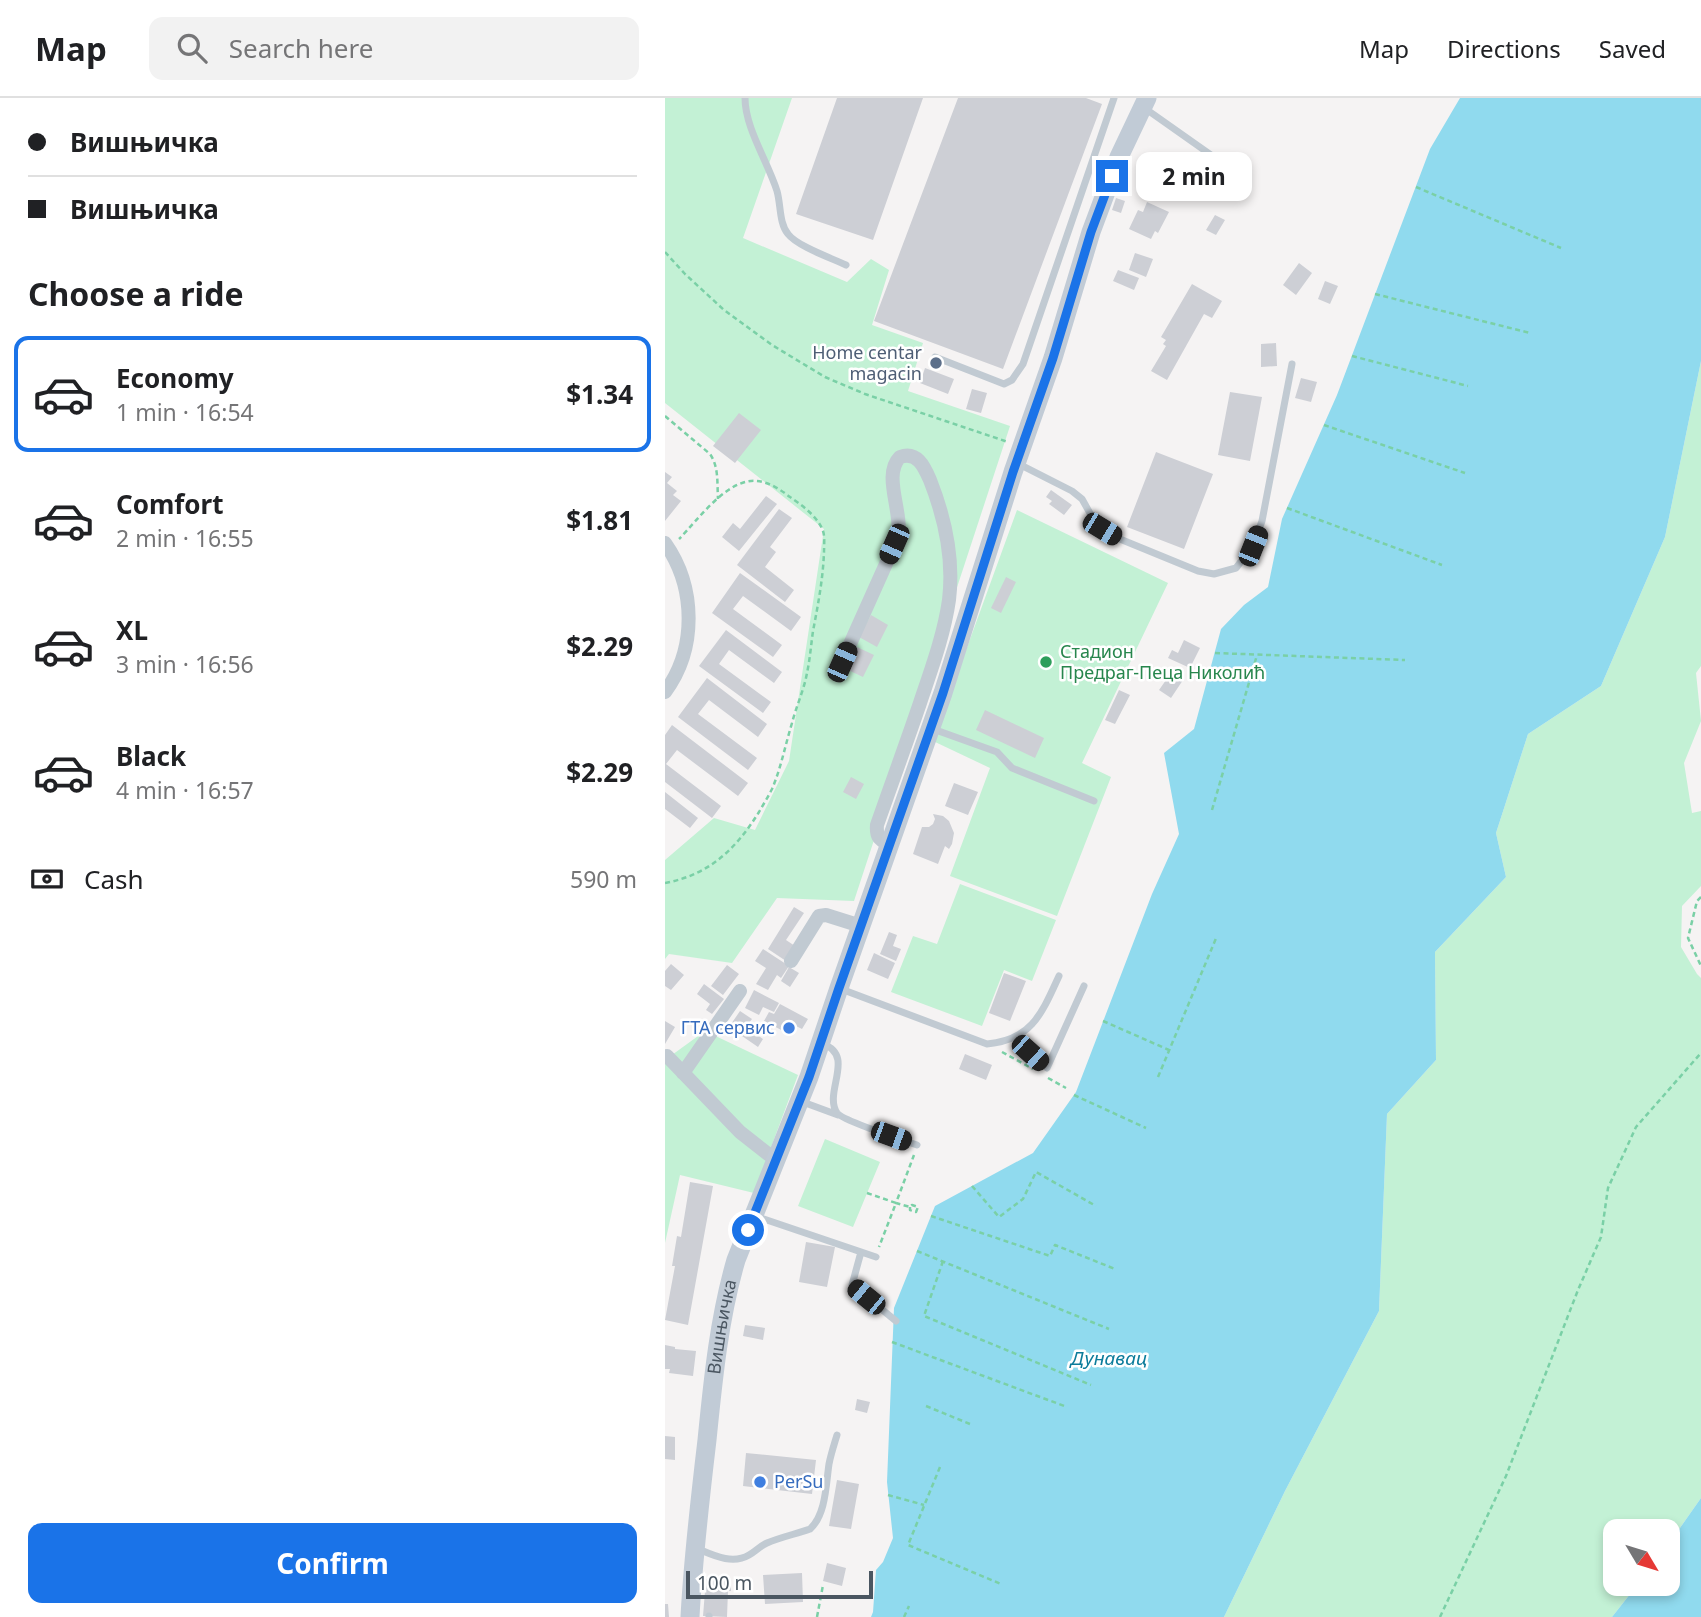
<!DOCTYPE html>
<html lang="en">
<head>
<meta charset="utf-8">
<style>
	body { margin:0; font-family:"Noto Sans",sans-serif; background:#f2f2f2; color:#202124; height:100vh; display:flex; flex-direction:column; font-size:26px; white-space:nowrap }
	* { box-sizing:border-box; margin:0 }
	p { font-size:23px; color:#757577 }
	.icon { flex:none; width:38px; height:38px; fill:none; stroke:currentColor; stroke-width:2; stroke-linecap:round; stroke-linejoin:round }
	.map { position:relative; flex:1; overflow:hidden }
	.sheet { display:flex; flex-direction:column; background:#fff; width:665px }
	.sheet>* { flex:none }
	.guide { display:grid; align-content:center; height:154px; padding:0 28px; background:#fff }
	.needle { width:46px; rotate:128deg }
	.tools { position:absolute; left:938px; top:1421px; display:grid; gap:14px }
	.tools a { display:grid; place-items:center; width:77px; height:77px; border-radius:14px; background:#fff; box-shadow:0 4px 10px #0003; font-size:35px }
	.scale { position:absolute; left:21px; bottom:18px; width:187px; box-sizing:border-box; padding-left:7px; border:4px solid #4a5661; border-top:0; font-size:19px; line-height:24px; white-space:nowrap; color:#4a5661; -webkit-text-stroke:5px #fff; paint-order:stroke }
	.end { position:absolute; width:32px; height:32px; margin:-16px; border:9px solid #1a73e8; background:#fff; box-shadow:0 0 0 4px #fff }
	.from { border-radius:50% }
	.bubble { position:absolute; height:49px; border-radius:14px; background:#fff; box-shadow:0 4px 10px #0003; font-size:23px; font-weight:700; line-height:49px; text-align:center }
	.car { position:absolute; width:21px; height:42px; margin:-21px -10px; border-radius:9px; box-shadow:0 0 5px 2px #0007; background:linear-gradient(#222 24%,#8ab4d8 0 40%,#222 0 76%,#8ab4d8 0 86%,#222 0) }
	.guide b { display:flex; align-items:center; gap:24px; height:66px; font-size:26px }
	.guide b+b { border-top:2px solid #e0e0e0 }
	.guide i { width:18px; height:18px; background:#202124 }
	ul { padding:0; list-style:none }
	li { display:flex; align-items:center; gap:21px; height:116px; margin:0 14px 10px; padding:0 14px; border:4px solid transparent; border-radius:14px }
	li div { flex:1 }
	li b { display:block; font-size:26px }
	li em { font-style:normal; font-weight:700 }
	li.current { border-color:#1a73e8 }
	li>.icon { width:63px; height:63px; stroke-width:1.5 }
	h2 { padding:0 28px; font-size:32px; line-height:84px }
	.pay { display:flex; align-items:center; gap:18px; height:77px; padding:0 28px; font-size:26px }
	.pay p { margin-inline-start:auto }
	.action { display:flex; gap:14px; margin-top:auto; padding:14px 28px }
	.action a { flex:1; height:80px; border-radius:14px; background:#1a73e8; color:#fff; font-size:28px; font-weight:700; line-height:80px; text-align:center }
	header { display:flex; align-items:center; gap:42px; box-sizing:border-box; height:98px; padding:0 35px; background:#fff; border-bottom:2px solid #e0e0e0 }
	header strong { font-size:33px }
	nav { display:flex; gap:38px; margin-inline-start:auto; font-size:24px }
	.search { width:490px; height:63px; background:#f2f2f2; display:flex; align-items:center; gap:18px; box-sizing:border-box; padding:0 24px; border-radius:14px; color:#757577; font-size:26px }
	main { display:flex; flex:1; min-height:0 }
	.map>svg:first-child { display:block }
</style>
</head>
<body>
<header>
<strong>Map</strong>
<div class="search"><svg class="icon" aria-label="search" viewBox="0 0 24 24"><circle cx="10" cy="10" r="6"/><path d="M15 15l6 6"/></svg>Search here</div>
<nav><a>Map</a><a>Directions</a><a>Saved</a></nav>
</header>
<main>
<section class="sheet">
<div class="guide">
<b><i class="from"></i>Вишњичка</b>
<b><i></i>Вишњичка</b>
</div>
<h2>Choose a ride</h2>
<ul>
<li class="current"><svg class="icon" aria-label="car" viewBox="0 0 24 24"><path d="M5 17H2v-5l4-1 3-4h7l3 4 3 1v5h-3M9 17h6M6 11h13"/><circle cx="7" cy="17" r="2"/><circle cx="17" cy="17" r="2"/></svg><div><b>Economy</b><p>1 min · 16:54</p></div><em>$1.34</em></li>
<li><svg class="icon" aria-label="car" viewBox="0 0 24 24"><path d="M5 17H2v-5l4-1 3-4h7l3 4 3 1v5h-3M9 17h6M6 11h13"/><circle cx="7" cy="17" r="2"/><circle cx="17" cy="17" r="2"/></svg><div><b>Comfort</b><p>2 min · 16:55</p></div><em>$1.81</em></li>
<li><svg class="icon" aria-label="car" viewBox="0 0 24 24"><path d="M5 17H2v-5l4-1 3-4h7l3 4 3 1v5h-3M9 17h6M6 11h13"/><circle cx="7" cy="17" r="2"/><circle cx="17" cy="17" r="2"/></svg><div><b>XL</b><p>3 min · 16:56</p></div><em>$2.29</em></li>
<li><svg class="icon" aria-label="car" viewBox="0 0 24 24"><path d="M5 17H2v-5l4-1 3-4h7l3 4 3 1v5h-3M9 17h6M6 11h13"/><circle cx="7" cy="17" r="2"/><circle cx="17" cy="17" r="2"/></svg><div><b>Black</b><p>4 min · 16:57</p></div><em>$2.29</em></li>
</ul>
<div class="pay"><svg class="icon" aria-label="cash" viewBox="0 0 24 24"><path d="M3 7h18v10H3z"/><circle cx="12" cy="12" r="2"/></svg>Cash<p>590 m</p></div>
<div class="action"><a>Confirm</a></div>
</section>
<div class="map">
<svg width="1036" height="1519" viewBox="0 0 1036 1519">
	<rect width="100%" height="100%" fill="#f5f3f3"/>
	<path fill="#c3f1d5" d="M 0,0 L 127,0 L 78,140 L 182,184 L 206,161 L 224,172 L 207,227 L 258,245 L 243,293 L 345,328 L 189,803 L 112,800 L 67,865 L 4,856 L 0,861 L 0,762 L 49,720 L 90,732 L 124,663 L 159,431 L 0,305 Z
		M 1036,263 L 1036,568 L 1031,575 L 1036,623 L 1019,665 L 1027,715 L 1036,713 L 1036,788 L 1017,808 L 1016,849 L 1032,876 L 1036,880 L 1036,1400 L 1003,1447 L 1003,1433 L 950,1433 L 950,1486 L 973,1486 L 947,1519 L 559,1519 L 620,1393 L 714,1213 L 722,1016 L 771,962 L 770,854 L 841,779 L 831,735 L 863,636 L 936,588 L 1000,439 Z
		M 352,412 L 503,485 L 417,665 L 446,679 L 392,818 L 285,778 L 325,670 L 268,643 Z
		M 295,786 L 391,822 L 367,883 L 339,872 L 317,928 L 226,894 L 248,838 L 272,846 Z
		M 40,933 L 133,977 L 89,1095 L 15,1077 L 0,1145 L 0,962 Z
		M 160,1041 L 215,1064 L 188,1129 L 133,1108 Z"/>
	<path fill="#90daee" d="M 795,0 L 1036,0 L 1036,263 L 1000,439 L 936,588 L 863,636 L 831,735 L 841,779 L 770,854 L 771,962 L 722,1016 L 714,1213 L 620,1393 L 559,1519 L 206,1519 L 208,1514 L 211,1472 L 218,1464 L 228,1440 L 222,1384 L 229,1210 L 270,1108 L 368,1055 L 411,994 L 487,796 L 514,736 L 499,655 L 529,631 L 556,531 L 579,507 L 603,489 L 617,421 L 672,297 L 765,51 Z
		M 1036,1400 L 1036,1519 L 947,1519 L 973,1486 L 1003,1486 L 1003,1447 Z"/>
	<path fill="#cdcfd5" d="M 172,0 L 258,0 L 208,142 L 131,116 Z
		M 293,0 L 421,0 L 437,6 L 338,271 L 209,223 Z
		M 451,100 L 460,103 L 456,115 L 447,112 Z
		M 482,104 L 504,114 L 493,135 L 490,133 L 486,141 L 464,131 L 473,112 L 478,114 Z
		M 550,117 L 560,122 L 551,137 L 541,132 Z
		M 470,155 L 488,161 L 481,179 L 464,172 Z
		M 634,165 L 647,175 L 631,197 L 618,187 Z
		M 453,172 L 474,180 L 469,192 L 448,183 Z
		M 660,183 L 673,188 L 665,206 L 653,201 Z
		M 527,186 L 557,203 L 547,220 L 539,216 L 502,282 L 486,273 L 501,248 L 498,246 L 501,242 L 496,239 Z
		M 611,245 L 612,268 L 596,269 L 596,246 Z
		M 260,270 L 289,281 L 283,296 L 255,285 Z
		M 636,280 L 652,284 L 646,304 L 630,300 Z
		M 307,291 L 322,295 L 316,315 L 301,311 Z
		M 565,294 L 597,299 L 585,363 L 553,357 Z
		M 74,315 L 96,332 L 70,365 L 48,348 Z
		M 491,354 L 548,376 L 519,451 L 462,429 Z
		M 0,374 L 7,379 L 2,385 L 12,393 L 8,397 L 16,403 L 0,423 Z
		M 386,392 L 407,407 L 399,417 L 384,406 L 387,403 L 381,399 Z
		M 101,398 L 112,406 L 74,453 L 57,439 L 68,425 L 75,431 Z
		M 114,411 L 127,420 L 105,449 L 111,454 L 100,469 L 129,492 L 120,504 L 72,467 Z
		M 75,475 L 136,519 L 126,533 L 78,498 L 68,511 L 117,547 L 108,559 L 47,515 Z
		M 341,479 L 351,484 L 336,515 L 326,510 Z
		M 206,517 L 223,527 L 212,549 L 194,539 Z
		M 61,532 L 117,574 L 109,585 L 64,552 L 54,566 L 106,604 L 98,615 L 34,568 Z
		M 519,542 L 535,550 L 525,570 L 503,560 L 507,552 L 513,555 Z
		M 192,549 L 209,557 L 198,579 L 181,571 Z
		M 506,575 L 518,582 L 506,600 L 494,592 Z
		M 42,580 L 102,626 L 93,639 L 44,602 L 33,616 L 92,660 L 83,672 L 13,619 Z
		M 454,592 L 465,597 L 450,626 L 440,622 Z
		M 320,612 L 379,640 L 370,660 L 311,632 Z
		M 7,627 L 83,685 L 73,698 L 12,652 L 1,666 L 56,708 L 47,720 L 0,684 L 0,637 Z
		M 186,679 L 199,686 L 191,701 L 178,694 Z
		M 289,685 L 313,694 L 303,717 L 280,708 Z
		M 0,694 L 33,720 L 25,730 L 0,711 Z
		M 268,716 L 278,718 L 284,723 L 289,735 L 287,746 L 284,751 L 280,748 L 273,766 L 248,756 L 257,729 L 264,729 L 268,726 L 270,721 Z
		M 129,809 L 139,815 L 121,842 L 130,848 L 121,863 L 103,851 Z
		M 224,834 L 232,837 L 228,848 L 236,851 L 231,863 L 215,856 Z
		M 98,851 L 124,868 L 116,880 L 112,877 L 103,892 L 91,886 L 101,870 L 90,863 Z
		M 209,855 L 230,865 L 223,881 L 202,872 Z
		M 6,866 L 19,877 L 6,892 L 0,888 L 0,873 Z
		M 62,867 L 74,876 L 58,897 L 46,888 Z
		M 124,869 L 134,875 L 125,889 L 116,883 Z
		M 339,875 L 361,883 L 345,923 L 324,915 Z
		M 39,886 L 59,901 L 47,916 L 41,912 L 45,906 L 32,896 Z
		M 89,892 L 114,905 L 109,914 L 98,909 L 94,917 L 80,910 Z
		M 115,906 L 143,921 L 137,931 L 129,927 L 124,936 L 99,923 L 104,914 L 109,916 Z
		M 75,913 L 87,921 L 81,929 L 98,941 L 93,949 L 64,929 Z
		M 0,923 L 10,929 L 0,946 Z
		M 300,956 L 327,967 L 321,982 L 294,971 Z
		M 25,1084 L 48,1088 L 23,1227 L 0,1222 L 10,1168 L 7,1168 L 12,1138 L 16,1139 Z
		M 141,1144 L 170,1149 L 162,1189 L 134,1184 Z
		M 80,1227 L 100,1230 L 98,1242 L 78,1238 Z
		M 0,1247 L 10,1249 L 10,1251 L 31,1253 L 28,1278 L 4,1275 L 5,1271 L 0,1271 Z
		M 192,1301 L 205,1304 L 202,1315 L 190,1312 Z
		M 0,1338 L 10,1339 L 10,1362 L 0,1361 Z
		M 81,1355 L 151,1362 L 147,1396 L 78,1388 Z
		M 172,1382 L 194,1386 L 186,1431 L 164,1428 Z
		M 162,1465 L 181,1470 L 177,1488 L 158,1483 Z
		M 137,1475 L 138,1504 L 100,1506 L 98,1477 Z
		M 41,1481 L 66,1483 L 66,1493 L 63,1493 L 62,1519 L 38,1518 Z
		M 0,1506 L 3,1506 L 4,1519 L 0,1519 Z"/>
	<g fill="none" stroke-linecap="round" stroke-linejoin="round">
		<path stroke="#7ad0a6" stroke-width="2.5" stroke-dasharray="5 3.5" stroke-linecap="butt" d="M 751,89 L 896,150
			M 0,154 L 20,176 L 59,212 L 107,247 L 160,279 L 200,296 L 343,344
			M 710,196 L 865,235
			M 687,258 L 803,288
			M 0,318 L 45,356 C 54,369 52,385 53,401
			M 659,327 L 800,375
			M 622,410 L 777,467
			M 550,555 L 740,562
			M 547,712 L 592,557
			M 0,785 C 44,777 71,751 94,714 C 98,707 103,699 107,691 C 116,670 120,648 127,625 C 131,609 139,592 142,575 C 145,561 146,547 148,533 C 153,507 158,481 159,454 C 159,448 160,439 158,433 C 153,419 137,407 125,399 C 116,392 104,384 92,383 C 62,380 33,422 14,441
			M 1036,799 L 1032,803 L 1023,840 L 1036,868
			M 438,923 L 504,952
			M 337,954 L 368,971
			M 493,979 L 552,838
			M 383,980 L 401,990
			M 409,997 L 481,1030
			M 307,1088 L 334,1119 L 358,1101 L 371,1074 L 431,1108
			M 202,1095 L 231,1105 L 214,1149
			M 245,1109 L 245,1112 L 251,1114 L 253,1109 L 247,1107 L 245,1109 L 231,1105 L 249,1057
			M 266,1118 L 385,1158 L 390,1147 L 450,1171
			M 252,1153 L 444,1231
			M 278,1163 L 259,1218 L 426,1287
			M 227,1244 L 402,1309
			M 261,1308 L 305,1326
			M 275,1369 L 243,1447 L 336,1486
			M 223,1397 L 259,1407
			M 152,1519 L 158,1487
			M 239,1519 L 244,1508
			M 775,1519 L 841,1378 L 913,1192 L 936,1139 L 943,1090 L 971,1029 L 1036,955"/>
		<path stroke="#c1cad2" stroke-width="7" d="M 80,0 C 80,30 103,64 112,93 C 116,107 114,125 123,136 C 132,148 166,160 181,167
			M 478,9 L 583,83
			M 270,259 L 339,286 L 347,282 L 358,266 L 449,0
			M 352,365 L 407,393 L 417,401 L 431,426 L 450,439 L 533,473 L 549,476 L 571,470 L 588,448 L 597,423 L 627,266
			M 268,631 L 332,654 L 347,670 L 429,703
			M 176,891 L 322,946 C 367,942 377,915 394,878
			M 349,940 L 382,970 L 419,888
			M 158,946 C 191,958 158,994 172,1015 C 177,1022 240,1043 252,1047
			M 135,1003 L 173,1017
			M 90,1118 L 211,1159
			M 196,1154 L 187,1187 L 231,1223
			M 31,1450 C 48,1457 67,1467 84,1457 C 91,1453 95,1448 102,1445 C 116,1439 131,1436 145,1431 C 161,1417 161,1386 164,1366 C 166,1356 169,1347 172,1337
			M 44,1519 L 44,1518"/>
		<path stroke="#c1cad2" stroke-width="14" d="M 0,445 C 31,489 32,551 0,594
			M 177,564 L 233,439 C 238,414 217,377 235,359 C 252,353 259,368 265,382 C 280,420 289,461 284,502 C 279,537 266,572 255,605 C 241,646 226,687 212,727 C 211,739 214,741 224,747
			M 126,863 L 154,818 L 161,817 L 196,828
			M 2,958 L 75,1034 L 103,1056 L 112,1060
			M 18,975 L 75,893"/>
		<path stroke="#c1cbd6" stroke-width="19" id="s1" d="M 25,1519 C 28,1460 35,1401 42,1342 C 48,1282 54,1220 71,1162 L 144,979 L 174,890 L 278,595 L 348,374 L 388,260 L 426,134 L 454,59 L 482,0"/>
	</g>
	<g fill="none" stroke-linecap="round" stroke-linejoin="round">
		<path stroke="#1a73e8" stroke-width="9" d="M 83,1132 L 144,979 L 174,890 L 278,595 L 348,374 L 388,260 L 426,134 L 447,78"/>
	</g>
	<circle fill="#5c6f8a" stroke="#fff" stroke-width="2.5" cx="271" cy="265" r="7"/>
	<circle fill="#2e9e5b" stroke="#fff" stroke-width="2.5" cx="381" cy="564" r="7"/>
	<g fill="#3f7fe0" stroke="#fff" stroke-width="2.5">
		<circle cx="124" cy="930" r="7"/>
		<circle cx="95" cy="1384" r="7"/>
	</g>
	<g text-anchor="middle" stroke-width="5" stroke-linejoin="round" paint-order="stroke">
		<g font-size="18" fill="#4e5e75" stroke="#fff" text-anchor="end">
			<text x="257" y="261">Home centar<tspan x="257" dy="21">magacin</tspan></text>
		</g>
		<g font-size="18" fill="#27864d" stroke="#fff" text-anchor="start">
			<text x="395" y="560">Стадион<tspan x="395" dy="21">Предраг-Пеца Николић</tspan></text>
		</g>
		<g font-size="18" fill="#366cbe" stroke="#fff" text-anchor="end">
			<text x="110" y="936">ГТА сервис</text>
			<text x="109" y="1390" text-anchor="start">PerSu</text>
		</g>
		<g font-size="18" fill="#4a5661" stroke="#fff">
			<text dy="6" stroke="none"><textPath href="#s1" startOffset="292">Вишњичка</textPath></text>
		</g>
		<g font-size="19" font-style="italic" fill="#0c7c9b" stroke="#fff">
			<text x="444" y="1267">Дунавац</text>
		</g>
	</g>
</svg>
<div class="tools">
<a><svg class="needle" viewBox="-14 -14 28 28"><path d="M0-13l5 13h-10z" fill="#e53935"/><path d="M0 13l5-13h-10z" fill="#757577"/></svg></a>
</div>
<div class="scale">100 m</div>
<i class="end from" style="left:83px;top:1132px"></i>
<i class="end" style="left:447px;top:78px"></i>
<div class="bubble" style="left:471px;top:54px;width:116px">2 min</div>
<i class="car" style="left:437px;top:431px;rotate:121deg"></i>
<i class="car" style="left:229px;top:446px;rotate:204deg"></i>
<i class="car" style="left:588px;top:448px;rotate:22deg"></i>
<i class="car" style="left:177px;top:564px;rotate:24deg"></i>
<i class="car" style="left:365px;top:955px;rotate:132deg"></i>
<i class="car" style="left:226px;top:1038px;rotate:110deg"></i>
<i class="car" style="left:201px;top:1199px;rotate:309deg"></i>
</div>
</main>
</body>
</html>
